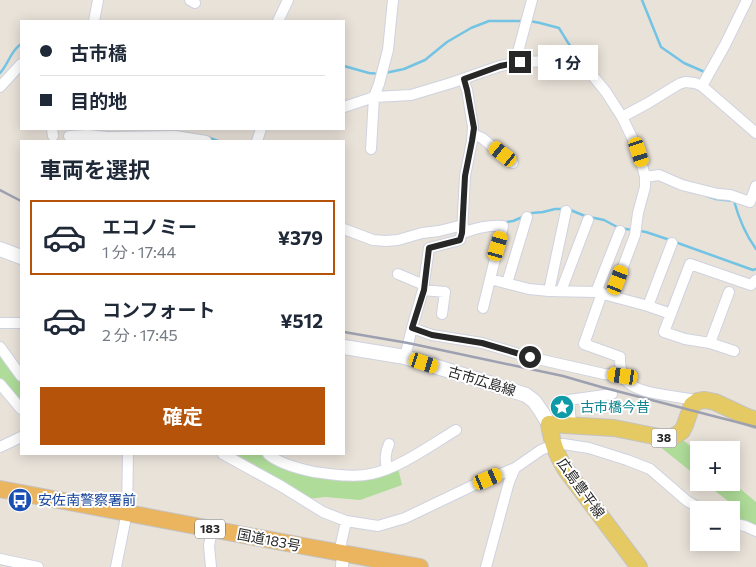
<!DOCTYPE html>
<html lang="ja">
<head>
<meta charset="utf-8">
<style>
	body { margin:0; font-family:Commissioner,"Noto Sans JP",sans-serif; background:#f2f2f3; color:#1f2937; height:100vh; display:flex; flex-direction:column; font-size:19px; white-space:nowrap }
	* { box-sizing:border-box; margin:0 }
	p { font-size:16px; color:#747a83 }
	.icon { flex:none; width:28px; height:28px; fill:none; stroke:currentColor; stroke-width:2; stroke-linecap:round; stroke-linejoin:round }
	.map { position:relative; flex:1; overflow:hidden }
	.side { position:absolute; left:20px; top:140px; width:325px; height:315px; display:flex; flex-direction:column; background:#fff; border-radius:0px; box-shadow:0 2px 12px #0003 }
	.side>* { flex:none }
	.banner { position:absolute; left:20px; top:20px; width:325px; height:110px; border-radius:0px; box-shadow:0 2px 12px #0003; display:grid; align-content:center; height:110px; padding:0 20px; background:#fff }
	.tools { position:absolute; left:690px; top:441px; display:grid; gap:10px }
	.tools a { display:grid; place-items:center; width:50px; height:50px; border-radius:0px; background:#fff; box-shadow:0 2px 12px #0003; font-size:25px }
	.end { position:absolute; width:22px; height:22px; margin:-11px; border:6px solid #272727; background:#fff; box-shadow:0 0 0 2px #fff }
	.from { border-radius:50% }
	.bubble { position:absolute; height:35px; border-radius:0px; background:#fff; box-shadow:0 2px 12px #0003; font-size:16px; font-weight:700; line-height:35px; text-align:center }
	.car { position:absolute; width:15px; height:30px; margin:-15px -8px; border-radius:6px; box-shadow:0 0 4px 1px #0007; background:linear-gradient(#f5c518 24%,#345 0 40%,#f5c518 0 76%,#345 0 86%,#f5c518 0) }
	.banner b { display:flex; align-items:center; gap:18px; height:48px; font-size:19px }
	.banner b+b { border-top:1px solid #e0e1e3 }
	.banner i { width:12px; height:12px; background:#1f2937 }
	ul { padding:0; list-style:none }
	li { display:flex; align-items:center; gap:15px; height:75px; margin:0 10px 8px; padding:0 10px; border:2px solid transparent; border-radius:0px }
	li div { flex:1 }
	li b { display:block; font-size:19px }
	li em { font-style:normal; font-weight:700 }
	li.selected { border-color:#b45309 }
	li>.icon { width:45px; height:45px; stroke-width:1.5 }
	h2 { padding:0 20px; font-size:22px; line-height:60px }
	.primary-button { display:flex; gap:10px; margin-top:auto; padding:10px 20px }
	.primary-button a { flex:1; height:58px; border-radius:0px; background:#b45309; color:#fff; font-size:20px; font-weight:700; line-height:58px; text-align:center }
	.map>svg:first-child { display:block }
</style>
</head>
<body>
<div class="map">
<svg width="756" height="567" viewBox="0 0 756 567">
	<rect width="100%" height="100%" fill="#e9e2d9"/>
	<path fill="#afdc99" d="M 0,354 L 5,359 L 21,383 L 21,403 L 0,378 Z
		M 680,438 L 699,452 L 699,478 L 659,446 Z
		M 230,454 L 262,454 L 273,462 L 300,473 L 327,479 L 370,478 L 398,468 L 402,485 L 360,500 L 325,497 L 308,499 Z
		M 731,481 L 756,502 L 756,529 L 739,521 L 740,513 L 733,505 L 705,483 L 731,482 Z"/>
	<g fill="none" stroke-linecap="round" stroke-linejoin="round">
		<path stroke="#73c4e4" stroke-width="2.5" d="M 642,0 L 661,47 L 684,63 L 707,73
			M 530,21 L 540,23 L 559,28 C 567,41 575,56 587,65
			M 344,66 L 369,73 L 380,74
			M 0,73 C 8,65 11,50 21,44
			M 385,73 L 404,69 L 425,60 L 447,42 L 471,28 L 489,21 L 523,21
			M 207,137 L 218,141
			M 707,196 L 716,199 L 734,201 C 739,219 745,234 756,249
			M 568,209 L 585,216 L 604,220 L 619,228 L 633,230
			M 507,222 L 513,221 L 532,213 L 543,212 L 555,209 L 563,209
			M 640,231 L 646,232 L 670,240
			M 675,242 L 753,270 L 756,269"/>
		<g stroke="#cfd2df" stroke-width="12">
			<path id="minor" d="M 190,0 L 195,3
				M 94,21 L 98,0
				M 278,21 L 288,0
				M 515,63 L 532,0
				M 463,79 L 467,90 L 473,127 L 472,141 L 465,176 L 462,233 C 477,228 487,225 503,226 L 483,308
				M 702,86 L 725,45 L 747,0
				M 0,87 L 21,64
				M 344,107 L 374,97 L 411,95 L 451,83 L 500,66 L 520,62 L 556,61 L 570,62 L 589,71 L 606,92 L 622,117 L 639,152 L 645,177 L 645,187 L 638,213 L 635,235 L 612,296
				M 622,117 L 648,103 L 679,84 L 685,82 L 695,83 L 702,86 L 756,133
				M 52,129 L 53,136
				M 473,134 L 482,138 L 513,163
				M 69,136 L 88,135 L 107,137 L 175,136 L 206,141
				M 257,141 L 261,129
				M 371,149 L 374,97 L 379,84 L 388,50 L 393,0
				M 645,177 L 659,175 L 682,185 L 718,194 L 730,195 L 750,202 L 756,186
				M 344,229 L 373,240 L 386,241 L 398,240 L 422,233 L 439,231 L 463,225
				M 398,274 L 424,285
				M 490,279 L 529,289 L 549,291 L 596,292 L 648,306 L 671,314
				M 507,283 L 527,217
				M 423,290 L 445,292 L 442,314
				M 549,291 L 566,211
				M 561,291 L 588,220
				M 596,292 L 620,231
				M 602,293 L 584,344 L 620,357 C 620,364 620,370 623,377 C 634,396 678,395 698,401
				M 648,306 L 672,243
				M 0,323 L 21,323
				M 412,328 L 432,335 L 482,343 L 529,357 L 604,374 L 623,376
				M 710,343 L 729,292
				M 0,347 L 21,376
				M 734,351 L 710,343 L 685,339 L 664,332 L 690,264 L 751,285 L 756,280
				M 405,357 L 412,328 L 423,290 L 429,248 L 460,240 L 462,233
				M 0,384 L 21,409
				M 571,425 L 569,400 L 612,394
				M 0,447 L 21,437
				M 223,454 L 281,486 L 323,512 L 346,521 L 378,526 L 405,518 L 474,485 L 515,468 L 541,450 L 553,445 L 563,444 L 589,448 L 627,460 L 650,469 L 687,501 L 703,510
				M 268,454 C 279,464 300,469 314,472 C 332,474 353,478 371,474 C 400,468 431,445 456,430
				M 387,469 C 385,459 385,453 389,444
				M 731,523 L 745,526 L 756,531
				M 343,554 L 341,544 L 346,521
				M 0,559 L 38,567
				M 116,567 L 127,512 L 128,454
				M 211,567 L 209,546 L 212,530
				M 486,567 L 509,482 L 515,468"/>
		</g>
		<g stroke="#cfd2df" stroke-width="14">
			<path id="tertiary" d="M 342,567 L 343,554"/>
		</g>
		<g stroke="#cfd2df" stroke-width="16">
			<path id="secondary" d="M 0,249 L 21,257
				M 344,347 L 405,357 L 489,383 L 526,395 L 534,401 L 541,411 L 549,424"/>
		</g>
		<g stroke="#c3c3c3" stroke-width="18">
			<path id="primary" d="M 639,567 L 566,470 C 556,454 552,442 549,424 L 614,428 L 664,438 L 673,437 L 682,431 L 685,425 L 692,405 L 698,401 L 705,400 L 715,402 L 745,416 L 756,420"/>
		</g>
		<g stroke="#c3c3c3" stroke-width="18">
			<path id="trunk" d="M 0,489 C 140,515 280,543 420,567"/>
		</g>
		<use href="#minor" stroke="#fff" stroke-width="10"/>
		<use href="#tertiary" stroke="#fff" stroke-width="12"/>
		<use href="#secondary" stroke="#fff" stroke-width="14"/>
		<use href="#primary" stroke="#e5c962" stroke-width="16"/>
		<use href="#trunk" stroke="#ebb45f" stroke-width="16"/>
		<path stroke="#9da0b0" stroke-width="2.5" d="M 0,190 L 21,201
			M 344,332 L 408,343 L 563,376 L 601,387 L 756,427"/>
	</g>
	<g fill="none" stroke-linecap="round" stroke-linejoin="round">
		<path stroke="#272727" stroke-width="6" d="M 520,62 L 500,66 L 464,79 L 467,90 L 474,128 L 472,141 L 465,176 L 462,233 L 460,240 L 429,248 L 424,290 L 412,328 L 432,335 L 482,343 L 530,357"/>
	</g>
	<defs>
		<g id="sight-disc" transform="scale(1.25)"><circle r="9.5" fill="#0f9aa8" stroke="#fff"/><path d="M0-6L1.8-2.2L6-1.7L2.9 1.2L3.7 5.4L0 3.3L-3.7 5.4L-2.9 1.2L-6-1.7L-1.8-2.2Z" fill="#fff"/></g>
		<g id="bus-disc" transform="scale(1.25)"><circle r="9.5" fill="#1a4fb4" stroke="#fff"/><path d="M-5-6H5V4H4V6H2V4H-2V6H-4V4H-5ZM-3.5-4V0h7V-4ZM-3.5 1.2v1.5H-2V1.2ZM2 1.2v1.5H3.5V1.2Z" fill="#fff"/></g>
	</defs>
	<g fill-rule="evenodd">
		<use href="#sight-disc" x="562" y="407"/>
		<use href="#bus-disc" x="20" y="500"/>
	</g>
	<g text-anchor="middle" stroke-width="4" stroke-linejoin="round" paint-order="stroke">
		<g fill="#fff" stroke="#686868" stroke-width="1">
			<rect x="651.5" y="428.5" width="25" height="19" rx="4"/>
			<rect x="195" y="519.5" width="30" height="19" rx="4"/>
		</g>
		<g font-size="12" font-weight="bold" fill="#272727">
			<text x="664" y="442">38</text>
			<text x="210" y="533">183</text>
		</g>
		<g font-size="14" fill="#272727" stroke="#fff">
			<text transform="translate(482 381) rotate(17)" y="5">古市広島線</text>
			<text transform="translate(581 488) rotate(54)" y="5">広島豊平線</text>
			<text transform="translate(269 540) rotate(11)" y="5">国道183号</text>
		</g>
		<g font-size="14" fill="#0d838f" stroke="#fff" text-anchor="start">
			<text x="580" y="412">古市橋今昔</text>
		</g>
		<g font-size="14" fill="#164399" stroke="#fff" text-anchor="start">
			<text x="38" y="505">安佐南警察署前</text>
		</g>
	</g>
</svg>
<div class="tools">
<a>+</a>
<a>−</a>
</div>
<i class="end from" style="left:530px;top:357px"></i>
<i class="end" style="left:520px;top:62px"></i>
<div class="bubble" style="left:538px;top:45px;width:60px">1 分</div>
<i class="car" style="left:639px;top:152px;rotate:162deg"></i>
<i class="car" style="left:503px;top:154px;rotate:309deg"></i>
<i class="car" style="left:498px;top:246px;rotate:16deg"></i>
<i class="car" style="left:618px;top:280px;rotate:21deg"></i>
<i class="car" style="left:424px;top:363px;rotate:108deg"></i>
<i class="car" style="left:623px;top:376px;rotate:278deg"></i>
<i class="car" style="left:488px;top:479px;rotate:67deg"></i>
<div class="banner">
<b><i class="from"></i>古市橋</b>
<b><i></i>目的地</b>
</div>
<section class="side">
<h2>車両を選択</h2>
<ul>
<li class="selected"><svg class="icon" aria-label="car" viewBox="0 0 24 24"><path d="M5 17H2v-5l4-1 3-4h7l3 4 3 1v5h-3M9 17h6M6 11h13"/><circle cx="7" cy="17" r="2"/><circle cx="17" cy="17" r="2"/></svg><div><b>エコノミー</b><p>1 分 · 17:44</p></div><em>¥379</em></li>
<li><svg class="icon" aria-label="car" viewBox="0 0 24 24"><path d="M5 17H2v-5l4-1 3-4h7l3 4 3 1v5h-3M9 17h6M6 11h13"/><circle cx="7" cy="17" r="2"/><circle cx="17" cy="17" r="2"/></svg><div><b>コンフォート</b><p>2 分 · 17:45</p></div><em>¥512</em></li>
</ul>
<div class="primary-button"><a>確定</a></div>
</section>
</div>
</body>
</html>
